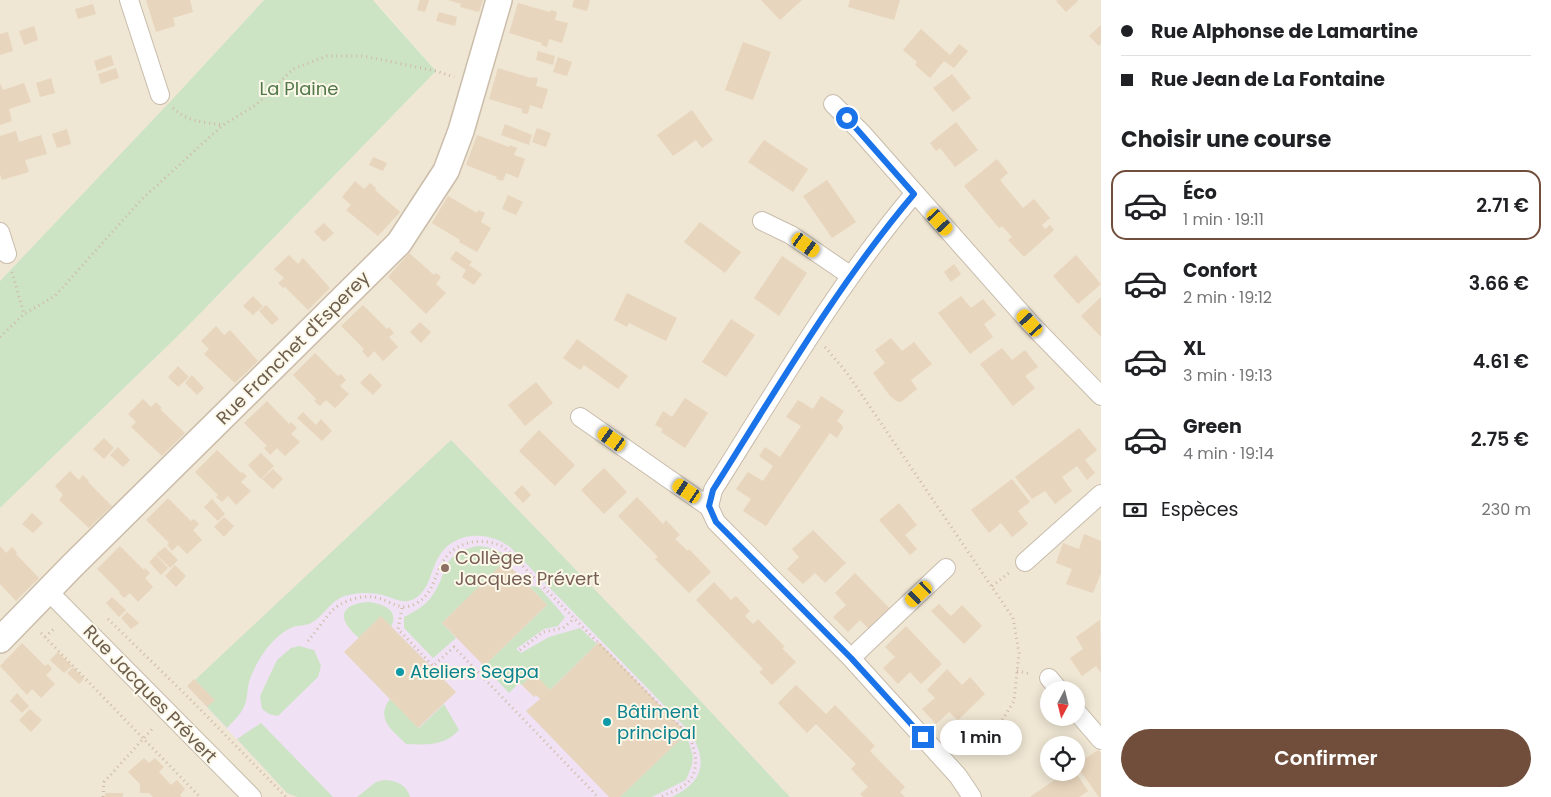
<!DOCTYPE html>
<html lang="fr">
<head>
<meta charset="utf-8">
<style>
	body { margin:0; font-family:Poppins,sans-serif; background:#f2f2f2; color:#202124; height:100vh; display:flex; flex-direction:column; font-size:19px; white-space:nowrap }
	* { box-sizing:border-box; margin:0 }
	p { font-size:16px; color:#757577 }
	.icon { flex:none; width:28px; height:28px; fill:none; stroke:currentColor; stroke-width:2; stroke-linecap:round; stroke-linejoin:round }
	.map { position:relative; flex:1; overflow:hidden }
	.details { display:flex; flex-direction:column; background:#fff; width:450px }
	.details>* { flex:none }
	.banner { display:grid; align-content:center; height:110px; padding:0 20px; background:#fff }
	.needle { width:32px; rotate:187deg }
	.fabs { position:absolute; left:1040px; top:681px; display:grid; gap:10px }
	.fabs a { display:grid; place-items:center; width:45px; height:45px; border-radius:50%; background:#fff; box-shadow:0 2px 12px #0003; font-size:25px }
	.end { position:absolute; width:22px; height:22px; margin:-11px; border:6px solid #1a73e8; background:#fff; box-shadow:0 0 0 2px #fff }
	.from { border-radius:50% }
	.bubble { position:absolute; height:35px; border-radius:18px; background:#fff; box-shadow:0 2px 12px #0003; font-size:16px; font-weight:600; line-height:35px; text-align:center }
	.car { position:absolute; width:15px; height:30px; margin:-15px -8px; border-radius:6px; box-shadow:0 0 4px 1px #0007; background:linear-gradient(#f5c518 24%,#345 0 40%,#f5c518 0 76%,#345 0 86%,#f5c518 0) }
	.banner b { display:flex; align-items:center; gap:18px; height:48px; font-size:19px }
	.banner b+b { border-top:1px solid #e0e0e0 }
	.banner i { width:12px; height:12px; background:#202124 }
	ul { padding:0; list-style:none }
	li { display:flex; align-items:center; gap:15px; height:70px; margin:0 10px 8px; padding:0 10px; border:2px solid transparent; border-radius:15px }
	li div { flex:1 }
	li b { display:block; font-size:19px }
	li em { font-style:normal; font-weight:600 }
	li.current { border-color:#714e3b }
	li>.icon { width:45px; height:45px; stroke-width:1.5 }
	h2 { padding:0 20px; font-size:22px; line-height:60px }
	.pay { display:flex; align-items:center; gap:12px; height:55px; padding:0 20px; font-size:19px }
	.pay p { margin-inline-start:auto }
	.button { display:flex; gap:10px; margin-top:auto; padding:10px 20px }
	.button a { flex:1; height:58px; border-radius:30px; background:#714e3b; color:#fff; font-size:20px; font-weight:600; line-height:58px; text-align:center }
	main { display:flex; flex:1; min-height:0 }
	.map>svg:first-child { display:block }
</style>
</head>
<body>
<main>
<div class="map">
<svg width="1101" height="797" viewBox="0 0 1101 797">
	<rect width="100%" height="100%" fill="#f9f4e4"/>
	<path fill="#efe6d3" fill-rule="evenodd" d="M 0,0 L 264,0 L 151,123 L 0,281 Z
		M 373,0 L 1101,0 L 1101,797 L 0,797 L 0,508 L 185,329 L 436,71 L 388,16 ZM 1049,690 L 1076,690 L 1076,718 L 1049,718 ZM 1049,745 L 1076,745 L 1076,772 L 1049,772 Z"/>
	<path fill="#f0e1f5" d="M 451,440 L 653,650 L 790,797 L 297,797 L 287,793 L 188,687 Z"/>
	<path fill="#cde4c4" d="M 264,0 L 373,0 L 436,71 L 185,329 L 0,508 L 0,281 L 168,104 Z
		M 451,440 L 653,650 L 790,797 L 672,797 C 704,781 708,762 690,732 L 510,547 C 488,530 452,531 438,558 C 430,572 430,588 417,597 C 404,607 391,596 378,594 C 366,592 350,593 340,598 C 329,604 322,617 311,623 C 306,626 299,625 293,627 C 272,636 256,661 249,682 C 247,688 248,695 246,701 C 243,713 235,719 227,728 L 207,707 L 214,700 L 195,680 Z
		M 478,546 C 491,547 499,550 510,558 L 509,565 L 505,562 L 442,623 L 456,638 L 433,658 L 404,628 L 404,617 C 412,613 421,608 427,602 C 451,578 435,554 478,546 Z
		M 534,586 L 540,588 L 565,617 L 558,626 L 544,629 L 516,649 L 521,653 L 549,637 L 580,628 L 597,644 L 550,690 L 522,685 L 519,683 L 509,693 L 484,666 L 547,605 L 530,587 Z
		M 369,602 C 382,604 400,609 391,627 L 359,638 C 337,620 338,604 369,602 Z
		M 299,646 L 314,650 L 321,666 L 318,677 L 278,716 L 269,714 L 262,709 L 260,696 L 277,660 L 291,648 Z
		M 390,699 L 419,728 L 444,704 L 459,730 C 445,746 426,745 406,744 C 392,730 375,719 390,699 Z
		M 261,723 L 333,797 L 297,797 L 287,793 L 237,739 Z
		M 684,735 L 688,740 L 693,756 L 692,765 L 686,780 L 652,797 L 620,797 Z
		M 384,780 C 396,780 407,785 410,797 L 357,797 L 376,782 Z"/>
	<path fill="#e8d5bd" d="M 146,0 L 190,0 L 193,12 L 173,18 L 175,26 L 156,32 Z
		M 420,0 L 429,0 L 425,12 L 417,10 Z
		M 448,0 L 483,0 L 479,12 L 460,7 L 461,4 Z
		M 574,0 L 590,0 L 587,11 L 572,7 Z
		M 761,0 L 802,0 L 780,20 Z
		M 850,0 L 900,0 L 894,20 L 848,7 Z
		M 1058,0 L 1077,0 L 1078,1 L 1066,12 L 1056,1 Z
		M 518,3 L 550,12 L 551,10 L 557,12 L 555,20 L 568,23 L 562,43 L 549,39 L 547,47 L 541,45 L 542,43 L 509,33 Z
		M 93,4 L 96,14 L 78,19 L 75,9 Z
		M 439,12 L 457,17 L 455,26 L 436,21 Z
		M 1101,25 L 1101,44 L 1099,46 L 1089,36 Z
		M 34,26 L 38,40 L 24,45 L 19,31 Z
		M 921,29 L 950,55 L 959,44 L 968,51 L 954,68 L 944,61 L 930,78 L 915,65 L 917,62 L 903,50 Z
		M 8,32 L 13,51 L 0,55 L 0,34 Z
		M 743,42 L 771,52 L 753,100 L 725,90 Z
		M 538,51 L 555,56 L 553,65 L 536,60 Z
		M 111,55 L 114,65 L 97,71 L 94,61 Z
		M 558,57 L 572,62 L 567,76 L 553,72 Z
		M 116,68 L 119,78 L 101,84 L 98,74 Z
		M 498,68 L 531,78 L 531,77 L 538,78 L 536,86 L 548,89 L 542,109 L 530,105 L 528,114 L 522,113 L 522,109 L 489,99 Z
		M 952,74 L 971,98 L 953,112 L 933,88 Z
		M 51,78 L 55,93 L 40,97 L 36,83 Z
		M 0,83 L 3,90 L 24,83 L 31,102 L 9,109 L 12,121 L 0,125 Z
		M 692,110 L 713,140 L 702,148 L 696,140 L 673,156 L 657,135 Z
		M 956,122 L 978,150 L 955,167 L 940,148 L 936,151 L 930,143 Z
		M 505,124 L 532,135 L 529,145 L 501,135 Z
		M 537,128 L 551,133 L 546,147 L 532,142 Z
		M 67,129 L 71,144 L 57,148 L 52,134 Z
		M 16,131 L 19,142 L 41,135 L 47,154 L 25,160 L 29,172 L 2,180 L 0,174 L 0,136 Z
		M 477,135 L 509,147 L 510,145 L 517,148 L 514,155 L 525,159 L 518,178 L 506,173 L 503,181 L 496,179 L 497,177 L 466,165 Z
		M 764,140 L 808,169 L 793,192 L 748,162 Z
		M 373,157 L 387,163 L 383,171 L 369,165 Z
		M 997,159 L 1008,173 L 1000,180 L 1023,208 L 1034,199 L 1050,218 L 1042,225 L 1045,229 L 1050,225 L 1054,230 L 1024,257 L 1008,240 L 1012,237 L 1002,226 L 999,228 L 964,186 Z
		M 827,180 L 856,222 L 832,238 L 803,196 Z
		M 355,181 L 364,189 L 370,183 L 376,188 L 375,190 L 400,212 L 378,236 L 346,210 L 351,205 L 342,197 Z
		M 508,195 L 523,202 L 516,215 L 502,209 Z
		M 448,196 L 477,213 L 478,210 L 485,213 L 481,222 L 491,228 L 477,252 L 459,242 L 460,240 L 432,223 Z
		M 700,222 L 741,252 L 725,273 L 684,242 Z
		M 324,223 L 334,233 L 324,242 L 314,232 Z
		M 456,251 L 472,262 L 469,265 L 482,274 L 474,285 L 462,277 L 466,270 L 450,259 Z
		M 409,253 L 434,275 L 436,273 L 441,277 L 436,284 L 446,293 L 426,314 L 388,277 Z
		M 289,255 L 298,264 L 303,258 L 330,288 L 308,310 L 285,287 L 283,288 L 278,283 L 284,278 L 274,269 Z
		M 1076,255 L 1101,284 L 1078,304 L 1053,276 Z
		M 782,256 L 807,273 L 779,316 L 754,298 Z
		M 954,264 L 961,274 L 951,282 L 944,272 Z
		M 627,293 L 677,318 L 666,341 L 629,323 L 627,327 L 614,320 Z
		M 253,296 L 263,306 L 253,315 L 243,306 Z
		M 961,296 L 971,308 L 983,299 L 996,315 L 984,324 L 993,337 L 970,354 L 938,313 Z
		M 1101,297 L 1101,337 L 1081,316 Z
		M 266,305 L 279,319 L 272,325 L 259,311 Z
		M 363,305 L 387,329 L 389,327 L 394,333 L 389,337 L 398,347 L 383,361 L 374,351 L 368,358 L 362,351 L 364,349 L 341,326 Z
		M 731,319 L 755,335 L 726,377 L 702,362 Z
		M 420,322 L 431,332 L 421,343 L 410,332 Z
		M 216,326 L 224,335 L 230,330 L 258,361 L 235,383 L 204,354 L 209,349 L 201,341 Z
		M 891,338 L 902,351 L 914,342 L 932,364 L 911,380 L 917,389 L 901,402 L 896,401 L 890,396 L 873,373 L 885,363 L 875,350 Z
		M 577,339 L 628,376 L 618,389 L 584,365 L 580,370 L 563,358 Z
		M 1002,348 L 1012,360 L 1025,350 L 1038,367 L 1025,376 L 1035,388 L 1013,406 L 980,364 Z
		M 315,353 L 338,376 L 341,374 L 346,380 L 340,386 L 349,394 L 335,408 L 326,400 L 320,406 L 314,401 L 316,399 L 293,375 Z
		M 178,366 L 189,377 L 178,387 L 168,377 Z
		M 370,373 L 382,385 L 373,395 L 360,383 Z
		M 192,375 L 204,388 L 197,395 L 185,383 Z
		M 536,382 L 553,403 L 525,426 L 508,405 Z
		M 821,396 L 844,411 L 837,421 L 842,425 L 843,428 L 837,438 L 830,433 L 766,526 L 743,511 L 751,499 L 736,489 L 748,472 L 763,481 L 773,466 L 759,456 L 765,447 L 780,457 L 801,426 L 786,417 L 798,400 L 813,409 Z
		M 685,398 L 708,413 L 685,448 L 661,432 L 663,429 L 655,425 L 663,411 L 672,417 Z
		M 143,399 L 151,407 L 156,402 L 162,408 L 160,409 L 185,433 L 162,456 L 131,427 L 136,422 L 128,414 Z
		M 267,401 L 289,424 L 291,422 L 297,428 L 291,434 L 300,442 L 285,456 L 277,448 L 270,455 L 264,448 L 267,446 L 244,423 Z
		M 303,412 L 316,425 L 321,419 L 332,431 L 322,441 L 297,418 Z
		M 1079,428 L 1097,450 L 1085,460 L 1095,473 L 1087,480 L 1077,466 L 1062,477 L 1072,491 L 1055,504 L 1045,491 L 1032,499 L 1015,477 Z
		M 539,430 L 575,465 L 555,486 L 519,451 Z
		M 104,438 L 114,448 L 104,459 L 93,449 Z
		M 118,447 L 130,460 L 123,467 L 110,455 Z
		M 217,450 L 241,473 L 242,472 L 247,476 L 241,482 L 251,491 L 236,505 L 228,496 L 222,502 L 216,497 L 218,495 L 195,472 Z
		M 261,453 L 274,466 L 261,479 L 248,465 Z
		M 604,468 L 627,492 L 604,514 L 581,490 Z
		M 273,469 L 283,479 L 273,489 L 262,479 Z
		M 70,471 L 79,480 L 83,475 L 89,481 L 88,482 L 112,506 L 89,528 L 59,500 L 63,495 L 55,486 Z
		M 1012,479 L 1030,502 L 1018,511 L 1028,524 L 1012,537 L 1001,523 L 989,533 L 971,510 Z
		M 522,485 L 531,495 L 523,503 L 514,493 Z
		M 637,497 L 663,524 L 666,520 L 680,535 L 675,539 L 688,551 L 689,549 L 711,572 L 689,593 L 655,559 L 658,557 L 618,516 Z
		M 168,498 L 191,521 L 194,519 L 199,524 L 193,530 L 202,540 L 187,554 L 178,545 L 172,551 L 167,545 L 169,543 L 146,520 Z
		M 212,499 L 225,514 L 218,521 L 204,507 Z
		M 899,503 L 917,525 L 905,535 L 917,549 L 910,555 L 879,520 Z
		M 32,513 L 43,523 L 33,533 L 22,524 Z
		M 224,517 L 234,526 L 224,537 L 214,527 Z
		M 813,530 L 846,563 L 825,583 L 815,573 L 803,584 L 787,569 L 799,557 L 792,549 Z
		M 1084,534 L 1101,541 L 1101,573 L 1093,593 L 1066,584 L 1072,569 L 1056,563 L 1063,543 L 1079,549 Z
		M 0,546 L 6,553 L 12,547 L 17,552 L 16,554 L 39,578 L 16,601 L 0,584 Z
		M 120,546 L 144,570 L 145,568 L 150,573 L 145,578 L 153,587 L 138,602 L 130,593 L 124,598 L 119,593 L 120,592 L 97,569 Z
		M 165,547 L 178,560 L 170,568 L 156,554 Z
		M 156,555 L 168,568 L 161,575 L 149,562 Z
		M 505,561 L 547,605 L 484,666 L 442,623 Z
		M 175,565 L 186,576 L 176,587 L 165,576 Z
		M 855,573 L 892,611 L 871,631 L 860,620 L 848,632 L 833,617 L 846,605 L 835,593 Z
		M 714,582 L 731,600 L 736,596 L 750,611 L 745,616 L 753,624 L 758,619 L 785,647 L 782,648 L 796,662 L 772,685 L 759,672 L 763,669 L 696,600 Z
		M 112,597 L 126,610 L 119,617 L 106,603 Z
		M 939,604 L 951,616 L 962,605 L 982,626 L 964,644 L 931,611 Z
		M 127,612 L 139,623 L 131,629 L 121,618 Z
		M 381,616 L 456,692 L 418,728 L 344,652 Z
		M 1100,620 L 1101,673 L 1096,666 L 1082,676 L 1070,658 L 1083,649 L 1076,637 Z
		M 906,626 L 942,664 L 921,684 L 910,672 L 898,684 L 883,668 L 895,657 L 885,647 Z
		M 599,642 L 687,733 L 620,797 L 609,797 L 526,711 L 540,699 L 536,695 L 534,697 L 522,685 L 534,673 L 550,690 Z
		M 22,643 L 45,666 L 48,664 L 52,669 L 46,675 L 55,684 L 41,698 L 32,689 L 27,695 L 0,666 Z
		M 58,652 L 72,666 L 64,673 L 50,660 Z
		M 73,667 L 84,679 L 79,684 L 67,673 Z
		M 947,669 L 962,685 L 970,677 L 985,694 L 958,720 L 949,712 L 936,724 L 922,709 L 935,698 L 927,690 Z
		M 194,679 L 215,700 L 207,707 L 187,686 Z
		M 796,685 L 826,714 L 835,705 L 875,746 L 870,751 L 905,787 L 900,792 L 905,797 L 863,797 L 860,794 L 868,787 L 851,769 L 856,764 L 816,724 L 807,733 L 778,703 Z
		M 17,693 L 29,706 L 22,713 L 10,701 Z
		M 30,709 L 42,720 L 31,732 L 19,720 Z
		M 1098,750 L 1101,753 L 1101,797 L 1099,797 L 1076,765 Z
		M 144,758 L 149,763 L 155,758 L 164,767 L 159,772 L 171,785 L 177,780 L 185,789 L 180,795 L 182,797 L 153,797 L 149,793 L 140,793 L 140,784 L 128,772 Z
		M 1066,772 L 1075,772 L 1088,791 L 1079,797 L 1030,797 Z
		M 105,793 L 123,793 L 123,797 L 105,797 Z"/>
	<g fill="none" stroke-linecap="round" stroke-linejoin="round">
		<g stroke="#c8bcac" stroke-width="20">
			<path id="street" d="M 129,0 L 160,95
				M 833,104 L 861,132 L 1030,323 L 1101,396
				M 914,194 C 837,285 777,389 713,490 L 709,507 L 716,522 L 851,658 L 958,776 L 972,797
				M 762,221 L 791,235 L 851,276
				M 0,232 L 7,254
				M 580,417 L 709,507
				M 1025,562 L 1101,494
				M 48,591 L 252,797
				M 851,658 L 946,568
				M 1049,678 L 1059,690
				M 1076,711 L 1101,740"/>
		</g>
		<g stroke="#cbbdaa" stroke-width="28">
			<path id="secondary" d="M 0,640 L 73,565 L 399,243 L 446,171 L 461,131 L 499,0"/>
		</g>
		<path stroke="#cfbaa3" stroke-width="3" stroke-dasharray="1 4" stroke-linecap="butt" d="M 173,108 C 190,123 200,121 222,125
			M 12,272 L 24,314
			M 0,337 L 24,314 L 55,296 L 141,200 L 223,125 L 256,105 L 293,69 L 327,56 L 363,56 L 436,71 L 454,77
			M 825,347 L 847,373 L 1013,618 L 1019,653 L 1014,701 L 997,728 L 964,752
			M 992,586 L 1009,573
			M 402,608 L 398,629 L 433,666 L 454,647 L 598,797
			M 108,619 L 190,699 L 286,797
			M 41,633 L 200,797
			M 45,637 L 56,627
			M 308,641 C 316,632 323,620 332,611 C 341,601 361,595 374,597 C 391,600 400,613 417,603 C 432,594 434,579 441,565 C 453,541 481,536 504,547 L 687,733 C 695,746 701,770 688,782 C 681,789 669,793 660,797
			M 520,650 L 543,632 L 563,628 L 575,618
			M 1017,671 L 1031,674
			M 103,797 L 104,782 L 154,727"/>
		<use href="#street" stroke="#fff" stroke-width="18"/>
		<use href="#secondary" stroke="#fff" stroke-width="25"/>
	</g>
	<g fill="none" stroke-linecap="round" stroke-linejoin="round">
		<path stroke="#1a73e8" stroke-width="6" d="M 847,118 L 914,194 C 837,285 777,389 713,490 L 709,506 L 716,522 L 851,658 L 923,737"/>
	</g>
	<circle fill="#8d6e63" stroke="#fcf8e9" stroke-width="2" cx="445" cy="568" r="5"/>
	<g fill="#0f9aa8" stroke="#fcf8e9" stroke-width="2">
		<circle cx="400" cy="672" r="5"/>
		<circle cx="607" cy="722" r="5"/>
	</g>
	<g text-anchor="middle" stroke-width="4" stroke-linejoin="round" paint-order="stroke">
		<g font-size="18" fill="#51784a" stroke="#fcf8e9">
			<text x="299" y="95">La Plaine</text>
		</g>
		<g font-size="18" fill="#6d5d4d" stroke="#fcf8e9">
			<text transform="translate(293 348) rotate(-45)" y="6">Rue Franchet d'Esperey</text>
			<text transform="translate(150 694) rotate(46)" y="6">Rue Jacques Prévert</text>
		</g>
		<g font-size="18" fill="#785e54" stroke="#fcf8e9" text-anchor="start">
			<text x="455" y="564">Collège<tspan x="455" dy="21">Jacques Prévert</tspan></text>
		</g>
		<g font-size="18" fill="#0d838f" stroke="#fcf8e9" text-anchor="start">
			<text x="410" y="678">Ateliers Segpa</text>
			<text x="617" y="718">Bâtiment<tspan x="617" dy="21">principal</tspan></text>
		</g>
	</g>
</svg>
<div class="fabs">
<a><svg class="needle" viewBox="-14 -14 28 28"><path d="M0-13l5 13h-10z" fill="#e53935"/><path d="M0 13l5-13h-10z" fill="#757577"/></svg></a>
<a><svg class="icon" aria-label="locate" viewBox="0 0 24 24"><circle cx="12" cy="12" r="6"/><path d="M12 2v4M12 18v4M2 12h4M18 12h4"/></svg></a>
</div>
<i class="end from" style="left:847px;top:118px"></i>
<i class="end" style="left:923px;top:737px"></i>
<div class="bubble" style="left:940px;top:720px;width:82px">1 min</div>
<i class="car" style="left:940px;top:222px;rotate:138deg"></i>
<i class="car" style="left:806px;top:245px;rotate:125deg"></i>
<i class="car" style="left:1030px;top:323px;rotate:318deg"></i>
<i class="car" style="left:612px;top:439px;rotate:305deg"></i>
<i class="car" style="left:687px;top:491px;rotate:304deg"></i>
<i class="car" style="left:919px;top:594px;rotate:227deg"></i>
</div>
<section class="details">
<div class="banner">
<b><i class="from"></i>Rue Alphonse de Lamartine</b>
<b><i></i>Rue Jean de La Fontaine</b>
</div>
<h2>Choisir une course</h2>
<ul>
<li class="current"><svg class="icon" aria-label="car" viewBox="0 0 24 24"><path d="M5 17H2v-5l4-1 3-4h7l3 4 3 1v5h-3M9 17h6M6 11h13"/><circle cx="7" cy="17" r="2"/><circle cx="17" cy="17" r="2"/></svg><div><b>Éco</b><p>1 min · 19:11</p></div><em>2.71 €</em></li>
<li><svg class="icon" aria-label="car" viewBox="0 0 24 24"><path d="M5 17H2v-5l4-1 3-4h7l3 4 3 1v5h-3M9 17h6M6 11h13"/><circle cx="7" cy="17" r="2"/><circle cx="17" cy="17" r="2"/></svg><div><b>Confort</b><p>2 min · 19:12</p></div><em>3.66 €</em></li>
<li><svg class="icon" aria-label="car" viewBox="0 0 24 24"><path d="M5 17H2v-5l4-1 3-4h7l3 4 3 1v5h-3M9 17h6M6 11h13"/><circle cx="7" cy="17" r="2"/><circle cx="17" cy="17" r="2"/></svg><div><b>XL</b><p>3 min · 19:13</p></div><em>4.61 €</em></li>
<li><svg class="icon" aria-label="car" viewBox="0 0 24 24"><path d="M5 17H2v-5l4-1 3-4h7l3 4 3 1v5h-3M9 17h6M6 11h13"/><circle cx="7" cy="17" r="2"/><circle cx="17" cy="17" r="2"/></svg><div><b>Green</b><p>4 min · 19:14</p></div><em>2.75 €</em></li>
</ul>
<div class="pay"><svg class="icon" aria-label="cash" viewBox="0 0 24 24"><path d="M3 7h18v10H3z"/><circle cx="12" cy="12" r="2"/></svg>Espèces<p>230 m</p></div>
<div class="button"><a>Confirmer</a></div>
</section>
</main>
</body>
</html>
